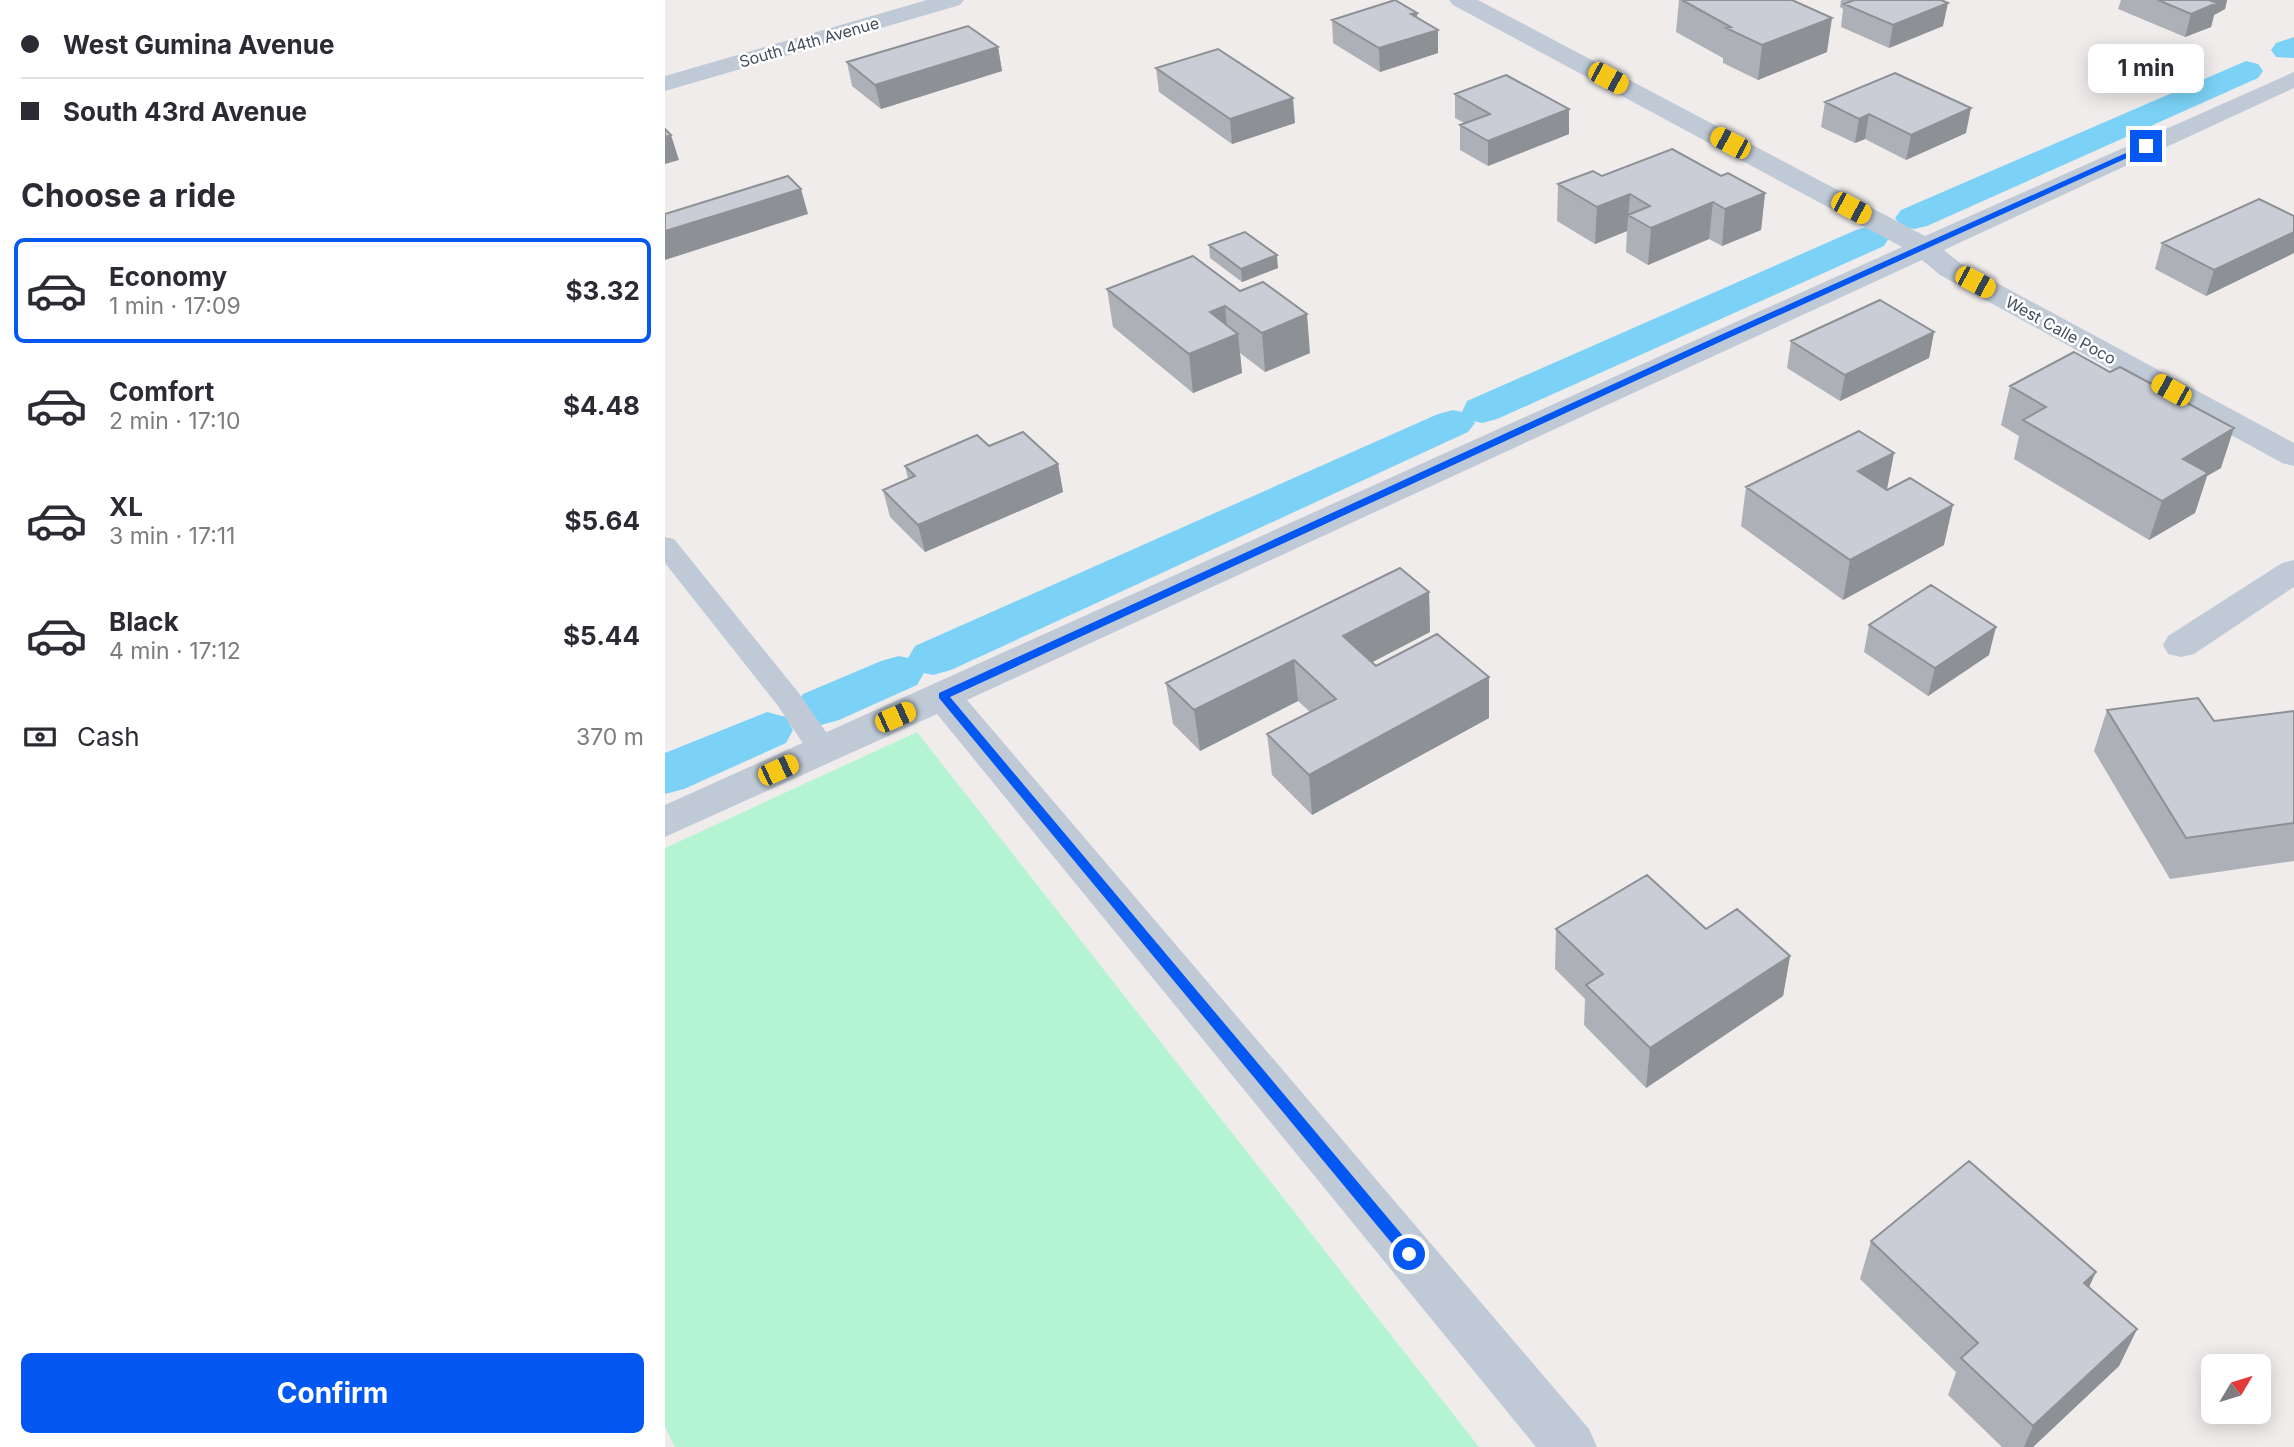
<!DOCTYPE html>
<html lang="en">
<head>
<meta charset="utf-8">
<style>
	body { margin:0; font-family:Inter,sans-serif; background:#f2f2f3; color:#2b2b33; height:100vh; display:flex; flex-direction:column; font-size:26px; white-space:nowrap }
	* { box-sizing:border-box; margin:0 }
	p { font-size:23px; color:#7c7c81 }
	.icon { flex:none; width:38px; height:38px; fill:none; stroke:currentColor; stroke-width:2; stroke-linecap:round; stroke-linejoin:round }
	.map { position:relative; flex:1; overflow:hidden }
	.panel { display:flex; flex-direction:column; background:#fff; width:665px }
	.panel>* { flex:none }
	.hud { display:grid; align-content:center; height:154px; padding:0 21px; background:#fff }
	.needle { width:46px; rotate:52deg }
	.fabs { position:absolute; left:1536px; top:1354px; display:grid; gap:14px }
	.fabs a { display:grid; place-items:center; width:70px; height:70px; border-radius:10px; background:#fff; box-shadow:0 4px 18px #0003; font-size:35px }
	.end { position:absolute; width:32px; height:32px; margin:-16px; border:9px solid #0457f1; background:#fff; box-shadow:0 0 0 4px #fff }
	.from { border-radius:50% }
	.bubble { position:absolute; height:49px; border-radius:10px; background:#fff; box-shadow:0 4px 18px #0003; font-size:23px; font-weight:700; line-height:49px; text-align:center }
	.car { position:absolute; width:21px; height:42px; margin:-21px -10px; border-radius:9px; box-shadow:0 0 5px 2px #0007; background:linear-gradient(#f5c518 24%,#345 0 40%,#f5c518 0 76%,#345 0 86%,#f5c518 0) }
	.hud b { display:flex; align-items:center; gap:24px; height:66px; font-size:26px }
	.hud b+b { border-top:2px solid #e1e1e2 }
	.hud i { width:18px; height:18px; background:#2b2b33 }
	ul { padding:0; list-style:none }
	li { display:flex; align-items:center; gap:21px; height:105px; margin:0 14px 10px; padding:0 7px; border:4px solid transparent; border-radius:10px }
	li div { flex:1 }
	li b { display:block; font-size:26px }
	li em { font-style:normal; font-weight:700 }
	li.active { border-color:#0457f1 }
	li>.icon { width:63px; height:63px; stroke-width:1.5 }
	h2 { padding:0 21px; font-size:32px; line-height:84px }
	.pay { display:flex; align-items:center; gap:18px; height:77px; padding:0 21px; font-size:26px }
	.pay p { margin-inline-start:auto }
	.cta { display:flex; gap:14px; margin-top:auto; padding:14px 21px }
	.cta a { flex:1; height:80px; border-radius:10px; background:#0457f1; color:#fff; font-size:28px; font-weight:700; line-height:80px; text-align:center }
	main { display:flex; flex:1; min-height:0 }
	.map>svg:first-child { display:block }
</style>
</head>
<body>
<main>
<section class="panel">
<div class="hud">
<b><i class="from"></i>West Gumina Avenue</b>
<b><i></i>South 43rd Avenue</b>
</div>
<h2>Choose a ride</h2>
<ul>
<li class="active"><svg class="icon" aria-label="car" viewBox="0 0 24 24"><path d="M5 17H2v-5l4-1 3-4h7l3 4 3 1v5h-3M9 17h6M6 11h13"/><circle cx="7" cy="17" r="2"/><circle cx="17" cy="17" r="2"/></svg><div><b>Economy</b><p>1 min · 17:09</p></div><em>$3.32</em></li>
<li><svg class="icon" aria-label="car" viewBox="0 0 24 24"><path d="M5 17H2v-5l4-1 3-4h7l3 4 3 1v5h-3M9 17h6M6 11h13"/><circle cx="7" cy="17" r="2"/><circle cx="17" cy="17" r="2"/></svg><div><b>Comfort</b><p>2 min · 17:10</p></div><em>$4.48</em></li>
<li><svg class="icon" aria-label="car" viewBox="0 0 24 24"><path d="M5 17H2v-5l4-1 3-4h7l3 4 3 1v5h-3M9 17h6M6 11h13"/><circle cx="7" cy="17" r="2"/><circle cx="17" cy="17" r="2"/></svg><div><b>XL</b><p>3 min · 17:11</p></div><em>$5.64</em></li>
<li><svg class="icon" aria-label="car" viewBox="0 0 24 24"><path d="M5 17H2v-5l4-1 3-4h7l3 4 3 1v5h-3M9 17h6M6 11h13"/><circle cx="7" cy="17" r="2"/><circle cx="17" cy="17" r="2"/></svg><div><b>Black</b><p>4 min · 17:12</p></div><em>$5.44</em></li>
</ul>
<div class="pay"><svg class="icon" aria-label="cash" viewBox="0 0 24 24"><path d="M3 7h18v10H3z"/><circle cx="12" cy="12" r="2"/></svg>Cash<p>370 m</p></div>
<div class="cta"><a>Confirm</a></div>
</section>
<div class="map">
<svg width="1629" height="1447" viewBox="0 0 1629 1447">
	<rect width="100%" height="100%" fill="#f0ecec"/>
	<path fill="#b4f4d2" d="M 252,732 L 814,1447 L 10,1447 L 0,1427 L 0,848 Z"/>
	<g fill="none" stroke-linecap="round" stroke-linejoin="round">
		<path fill="#7bd2f6" fill-rule="evenodd" d="M 1629,37 L 1629,58 L 1611,57 L 1606,50 L 1611,43 Z
			M 1581,61 L 1593,64 L 1598,71 L 1593,78 L 1262,226 L 1249,229 L 1236,226 L 1230,218 L 1236,210 Z
			M 1205,226 L 1219,230 L 1224,238 L 1219,246 L 832,419 L 817,423 L 808,421 L 810,423 L 803,432 L 286,670 L 268,675 L 259,673 L 252,685 L 174,720 L 156,725 L 138,720 L 130,707 L 138,694 L 216,661 L 234,656 L 243,658 L 250,646 L 773,414 L 788,410 L 797,412 L 802,401 L 1191,230 Z
			M 102,712 L 121,717 L 128,730 L 121,743 L 19,789 L 0,794 L 0,753 Z"/>
		<path fill="#c0cad6" fill-rule="evenodd" d="M 0,537 L 9,539 L 133,692 L 173,749 L 169,757 L 158,760 L 147,757 L 113,706 L 0,563 Z"/>
		<path fill="#c0cad6" fill-rule="evenodd" d="M 262,0 L 299,0 L 295,5 L 0,91 L 0,76 Z
			M 784,0 L 813,0 L 1260,236 L 1629,72 L 1629,88 L 1279,250 L 1295,263 L 1629,443 L 1629,466 L 1617,463 L 1275,275 L 1257,260 L 302,700 L 924,1429 L 932,1447 L 871,1447 L 272,714 L 0,837 L 0,805 L 1237,247 L 788,5 Z
			M 1629,560 L 1629,587 L 1529,654 L 1516,657 L 1503,654 L 1498,645 L 1503,636 L 1617,563 Z"/>
	</g>
	<path fill="#aeb0b7" d="M 1014,0 L 1127,0 L 1162,52 L 1093,80 L 1058,63 L 1058,58 L 1011,32 Z
		M 1176,0 L 1276,0 L 1278,26 L 1224,48 L 1176,27 L 1178,9 L 1175,7 Z
		M 1456,0 L 1562,0 L 1560,9 L 1549,15 L 1546,27 L 1520,37 L 1453,9 Z
		M 667,20 L 773,53 L 715,72 L 668,43 Z
		M 333,47 L 337,71 L 216,109 L 187,86 L 182,62 Z
		M 491,68 L 630,123 L 567,144 L 494,92 Z
		M 790,94 L 904,134 L 823,166 L 795,150 L 795,125 L 799,123 L 790,118 Z
		M 1160,102 L 1301,133 L 1241,160 L 1200,139 L 1190,143 L 1156,127 Z
		M 937,176 L 1056,176 L 1100,193 L 1096,230 L 1057,246 L 1044,239 L 983,265 L 961,252 L 962,231 L 930,244 L 892,221 L 893,184 Z
		M 1629,216 L 1629,253 L 1541,296 L 1490,269 L 1497,243 Z
		M 544,245 L 613,268 L 577,282 L 545,258 Z
		M 528,256 L 645,353 L 600,372 L 575,353 L 577,373 L 528,393 L 448,327 L 442,289 Z
		M 1269,332 L 1264,358 L 1175,401 L 1122,368 L 1126,341 Z
		M 1345,386 L 1556,468 L 1542,476 L 1530,513 L 1484,540 L 1349,459 L 1354,436 L 1336,425 Z
		M 324,446 L 393,464 L 398,492 L 260,552 L 225,517 L 218,490 L 243,479 L 240,466 Z
		M 1229,453 L 1222,490 L 1279,545 L 1178,600 L 1076,526 L 1081,487 Z
		M 764,592 L 765,632 L 707,662 L 711,666 L 824,677 L 824,718 L 647,815 L 607,775 L 602,734 L 645,712 L 633,701 L 535,751 L 508,724 L 501,683 Z
		M 1204,625 L 1324,655 L 1263,696 L 1199,652 Z
		M 1442,710 L 1549,721 L 1629,711 L 1629,861 L 1505,879 L 1429,751 Z
		M 891,929 L 1041,929 L 1125,956 L 1118,996 L 981,1088 L 919,1025 L 920,999 L 890,969 Z
		M 1206,1241 L 1424,1287 L 1472,1329 L 1454,1366 L 1368,1447 L 1337,1447 L 1283,1395 L 1291,1372 L 1195,1279 Z"/>
	<path fill="#8d9095" d="M 1541,0 L 1562,0 L 1560,9 L 1549,15 L 1546,27 L 1520,37 L 1526,14 Z
		M 1283,3 L 1278,26 L 1224,48 L 1228,25 Z
		M 752,13 L 753,36 L 773,30 L 773,53 L 715,72 L 714,48 L 746,14 Z
		M 1167,18 L 1162,52 L 1093,80 L 1097,45 Z
		M 333,47 L 337,71 L 216,109 L 210,85 Z
		M 628,98 L 630,123 L 567,144 L 565,119 Z
		M 1306,108 L 1301,133 L 1241,160 L 1246,135 Z
		M 904,109 L 904,134 L 823,166 L 823,141 Z
		M 1204,114 L 1200,139 L 1190,143 L 1194,119 Z
		M 6,135 L 14,160 L 0,164 L 0,137 Z
		M 136,189 L 143,214 L 0,260 L 0,231 Z
		M 1100,193 L 1096,230 L 1057,246 L 1060,209 Z
		M 965,194 L 962,231 L 930,244 L 932,207 Z
		M 1048,202 L 1044,239 L 983,265 L 986,228 Z
		M 1629,232 L 1629,253 L 1541,296 L 1549,270 Z
		M 612,255 L 613,268 L 577,282 L 576,269 Z
		M 560,306 L 563,338 L 573,334 L 577,373 L 528,393 L 524,354 L 545,312 Z
		M 642,314 L 645,353 L 600,372 L 597,333 Z
		M 1269,332 L 1264,358 L 1175,401 L 1180,375 Z
		M 1569,428 L 1556,468 L 1542,476 L 1530,513 L 1484,540 L 1497,501 L 1518,459 Z
		M 1229,453 L 1221,493 L 1193,471 Z
		M 393,464 L 398,492 L 260,552 L 253,525 Z
		M 1288,505 L 1279,545 L 1178,600 L 1185,560 Z
		M 764,592 L 765,632 L 681,676 L 678,636 Z
		M 1331,627 L 1324,655 L 1263,696 L 1270,668 Z
		M 629,660 L 633,701 L 535,751 L 529,710 Z
		M 824,677 L 824,718 L 647,815 L 644,775 Z
		M 1125,956 L 1118,996 L 981,1088 L 985,1048 Z
		M 1431,1272 L 1414,1309 L 1419,1283 Z
		M 1472,1329 L 1454,1366 L 1368,1447 L 1359,1447 L 1368,1426 Z"/>
	<path fill="#cacdd5" stroke="#8d9095" stroke-width="2" d="M 730,0 L 752,13 L 746,14 L 773,30 L 714,48 L 667,20 Z
		M 1017,0 L 1127,0 L 1167,18 L 1097,45 L 1061,28 L 1066,27 Z
		M 1189,0 L 1276,0 L 1283,3 L 1228,25 L 1179,4 Z
		M 1493,0 L 1544,0 L 1552,3 L 1526,14 Z
		M 303,26 L 333,47 L 210,85 L 182,62 Z
		M 553,49 L 628,98 L 565,119 L 491,68 Z
		M 1230,73 L 1306,108 L 1246,135 L 1204,114 L 1194,119 L 1160,102 Z
		M 841,75 L 904,109 L 823,141 L 795,125 L 825,114 L 790,94 Z
		M 0,129 L 6,135 L 0,137 Z
		M 1007,149 L 1056,176 L 1063,173 L 1100,193 L 1060,209 L 1048,202 L 986,228 L 963,215 L 985,206 L 965,194 L 932,207 L 893,184 L 928,171 L 937,176 Z
		M 123,176 L 136,189 L 0,231 L 0,214 Z
		M 1594,199 L 1629,216 L 1629,232 L 1549,270 L 1497,243 Z
		M 580,232 L 612,255 L 576,269 L 544,245 Z
		M 528,256 L 575,291 L 598,282 L 642,314 L 597,333 L 560,306 L 545,312 L 573,334 L 524,354 L 442,289 Z
		M 1215,300 L 1269,332 L 1180,375 L 1126,341 Z
		M 1409,352 L 1445,372 L 1455,367 L 1569,428 L 1518,459 L 1543,473 L 1497,501 L 1358,420 L 1381,407 L 1345,386 Z
		M 1194,431 L 1229,453 L 1193,471 L 1222,490 L 1245,478 L 1288,505 L 1185,560 L 1081,487 Z
		M 358,432 L 393,464 L 253,525 L 218,490 L 250,476 L 240,466 L 312,435 L 324,446 Z
		M 735,568 L 764,592 L 678,636 L 711,666 L 772,634 L 824,677 L 644,775 L 602,734 L 671,699 L 629,660 L 529,710 L 501,683 Z
		M 1266,585 L 1331,627 L 1270,668 L 1204,625 Z
		M 1533,698 L 1549,721 L 1629,711 L 1629,823 L 1521,838 L 1442,710 Z
		M 982,875 L 1041,929 L 1072,909 L 1125,956 L 985,1048 L 921,985 L 938,974 L 891,929 Z
		M 1304,1161 L 1431,1272 L 1419,1283 L 1472,1329 L 1368,1426 L 1296,1358 L 1313,1343 L 1206,1241 Z"/>
	<path fill="#0457f1" d="M 1481,144 L 1484,148 L 1057,341 L 285,697 L 749,1249 L 751,1254 L 749,1258 L 739,1258 L 274,698 L 274,693 L 1051,337 Z"/>
	<g text-anchor="middle" stroke-width="5" stroke-linejoin="round" paint-order="stroke">
		<g font-size="16" fill="#434e5c" stroke="#fff">
			<text transform="translate(144 42) rotate(-16)" y="6">South 44th Avenue</text>
			<text transform="translate(1396 330) rotate(29)" y="6">West Calle Poco</text>
		</g>
	</g>
</svg>
<div class="fabs">
<a><svg class="needle" viewBox="-14 -14 28 28"><path d="M0-13l5 13h-10z" fill="#e53935"/><path d="M0 13l5-13h-10z" fill="#7c7c81"/></svg></a>
</div>
<i class="end from" style="left:744px;top:1254px"></i>
<i class="end" style="left:1481px;top:146px"></i>
<div class="bubble" style="left:1423px;top:44px;width:116px">1 min</div>
<i class="car" style="left:943px;top:78px;rotate:118deg"></i>
<i class="car" style="left:1065px;top:143px;rotate:298deg"></i>
<i class="car" style="left:1186px;top:208px;rotate:118deg"></i>
<i class="car" style="left:1310px;top:282px;rotate:118deg"></i>
<i class="car" style="left:1506px;top:390px;rotate:299deg"></i>
<i class="car" style="left:230px;top:717px;rotate:66deg"></i>
<i class="car" style="left:113px;top:770px;rotate:65deg"></i>
</div>
</main>
</body>
</html>
